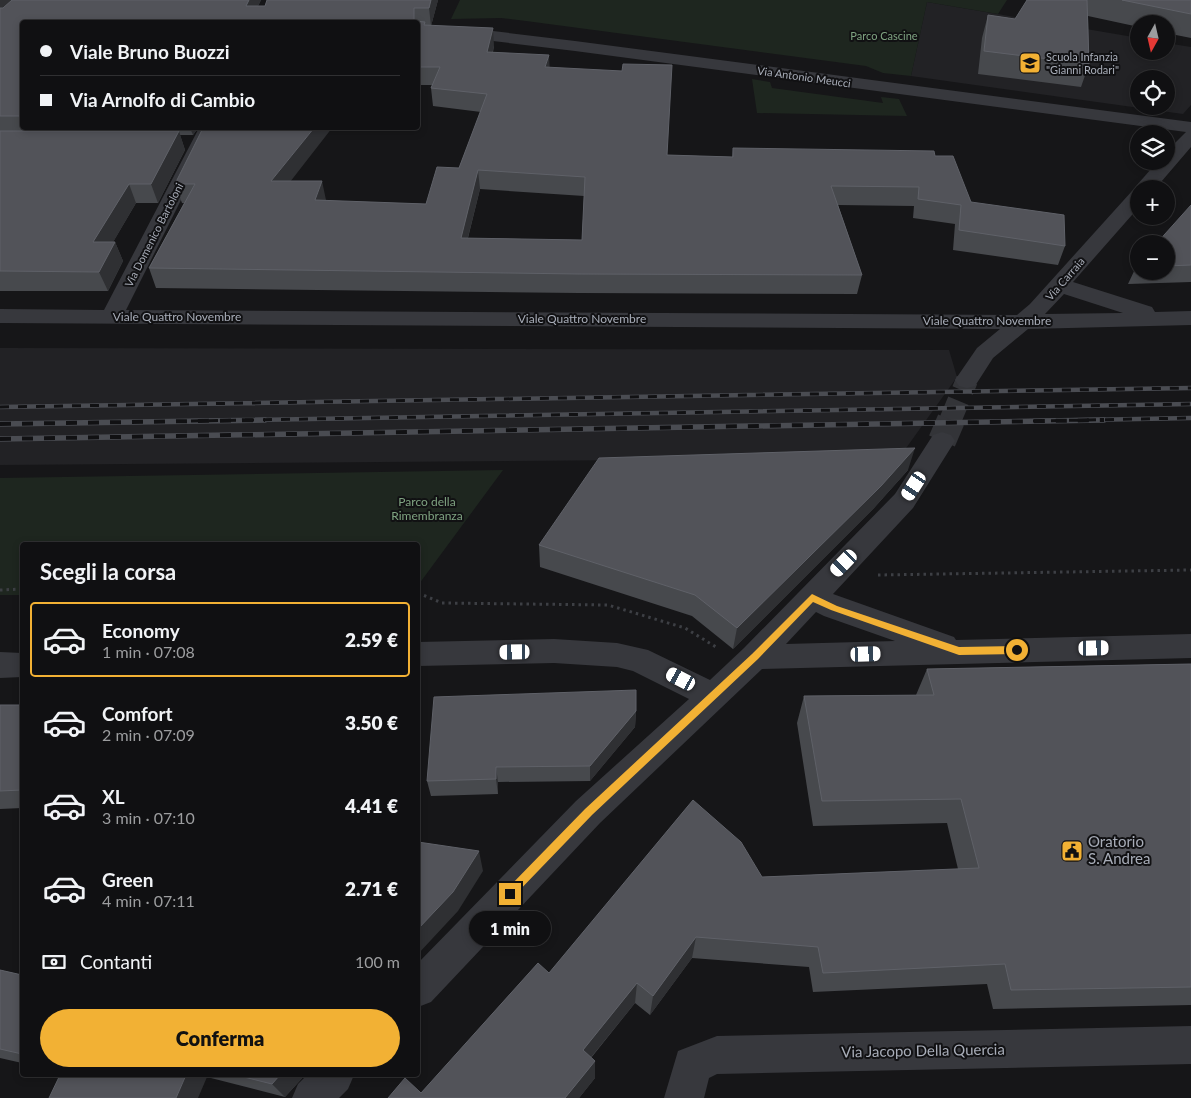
<!DOCTYPE html>
<html lang="it">
<head>
<meta charset="utf-8">
<style>
	body { margin:0; font-family:Lato,sans-serif; background:#19191b; color:#f1f3f6; height:100vh; display:flex; flex-direction:column; font-size:19px; white-space:nowrap }
	* { box-sizing:border-box; margin:0 }
	p { font-size:16px; color:#9c9d9f }
	.icon { flex:none; width:28px; height:28px; fill:none; stroke:currentColor; stroke-width:2; stroke-linecap:round; stroke-linejoin:round }
	.map { position:relative; flex:1; overflow:hidden }
	.sheet { position:absolute; left:20px; top:542px; width:400px; height:535px; display:flex; flex-direction:column; background:#101012; border-radius:5px; box-shadow:0 2px 8px #0003,0 0 0 1px #303032 }
	.sheet>* { flex:none }
	.banner { position:absolute; left:20px; top:20px; width:400px; height:110px; border-radius:5px; box-shadow:0 2px 8px #0003,0 0 0 1px #303032; display:grid; align-content:center; height:110px; padding:0 20px; background:#101012 }
	.needle { width:32px; rotate:188deg }
	.fabs { position:absolute; left:1130px; top:15px; display:grid; gap:10px }
	.fabs a { display:grid; place-items:center; width:45px; height:45px; border-radius:50%; background:#101012; box-shadow:0 2px 8px #0003,0 0 0 1px #303032; font-size:25px }
	.end { position:absolute; width:22px; height:22px; margin:-11px; border:6px solid #f2b134; background:#111; box-shadow:0 0 0 2px #111 }
	.from { border-radius:50% }
	.bubble { position:absolute; height:35px; border-radius:18px; background:#101012; box-shadow:0 2px 8px #0003,0 0 0 1px #303032; font-size:16px; font-weight:800; line-height:35px; text-align:center }
	.car { position:absolute; width:15px; height:30px; margin:-15px -8px; border-radius:6px; box-shadow:0 0 4px 1px #0007; background:linear-gradient(#fff 24%,#345 0 40%,#fff 0 76%,#345 0 86%,#fff 0) }
	.banner b { display:flex; align-items:center; gap:18px; height:48px; font-size:19px }
	.banner b+b { border-top:1px solid #303032 }
	.banner i { width:12px; height:12px; background:#f1f3f6 }
	ul { padding:0; list-style:none }
	li { display:flex; align-items:center; gap:15px; height:75px; margin:0 10px 8px; padding:0 10px; border:2px solid transparent; border-radius:5px }
	li div { flex:1 }
	li b { display:block; font-size:19px }
	li em { font-style:normal; font-weight:800 }
	li.active { border-color:#f2b134 }
	li>.icon { width:45px; height:45px; stroke-width:1.5 }
	h2 { padding:0 20px; font-size:22px; line-height:60px }
	.pay { display:flex; align-items:center; gap:12px; height:55px; padding:0 20px; font-size:19px }
	.pay p { margin-inline-start:auto }
	.cta { display:flex; gap:10px; margin-top:auto; padding:10px 20px }
	.cta a { flex:1; height:58px; border-radius:30px; background:#f2b134; color:#111; font-size:20px; font-weight:800; line-height:58px; text-align:center }
	.map>svg:first-child { display:block }
</style>
</head>
<body>
<div class="map">
<svg width="1191" height="1098" viewBox="0 0 1191 1098">
	<rect width="100%" height="100%" fill="#161618"/>
	<path fill="#222225" fill-rule="evenodd" d="M 927,2 L 1139,38 L 1139,51 L 1166,51 L 1166,43 L 1191,47 L 1191,105 L 1183,114 L 911,76 ZM 1139,79 L 1166,79 L 1166,106 L 1139,106 Z
		M 0,348 L 949,350 L 957,377 L 899,458 L 0,465 Z"/>
	<path fill="#1e261f" d="M 460,0 L 1007,0 L 998,14 L 927,2 L 911,76 L 883,73 L 866,66 L 526,21 L 501,18 L 451,19 Z
		M 752,79 L 770,82 L 772,88 L 883,103 L 881,97 L 899,99 L 907,116 L 757,113 Z
		M 503,470 L 419,584 L 418,545 L 22,545 L 22,595 L 0,595 L 0,478 Z"/>
	<g fill="none" stroke-linecap="round" stroke-linejoin="round">
		<path stroke="#333438" stroke-width="22" stroke-dasharray="22 11" stroke-linecap="butt" d="M 950,421 L 967,380"/>
		<path stroke="#333438" stroke-width="28" stroke-dasharray="28 14" stroke-linecap="butt" d="M 942,441 L 951,420"/>
		<path stroke="#3d3f44" stroke-width="3" stroke-dasharray="2.5 4" stroke-linecap="butt" d="M 878,575 L 1191,570
			M 0,590 L 22,589
			M 418,593 L 442,603 L 608,605 L 685,628 L 716,647"/>
		<path fill="#37383d" fill-rule="evenodd" d="M 418,27 L 476,29 L 575,41 L 1191,122 L 1191,147 L 1155,189 L 1139,189 L 1139,207 L 1073,282 L 1152,307 L 1155,312 L 1191,311 L 1191,325 L 1028,329 L 993,358 L 975,386 L 967,388 L 959,386 L 955,380 L 977,348 L 1000,329 L 0,323 L 0,309 L 104,310 L 199,128 L 217,128 L 126,310 L 1017,315 L 1030,304 L 1132,191 L 1135,190 L 1137,185 L 1158,161 L 1166,161 L 1166,152 L 1186,132 L 575,51 L 476,39 L 418,37 ZM 1064,294 L 1123,313 L 1045,314 Z
			M 942,432 L 951,435 L 955,441 L 913,508 L 833,594 L 954,637 L 956,640 L 1191,634 L 1191,658 L 762,669 L 600,823 L 431,1002 L 418,1007 L 418,963 L 576,801 L 689,699 L 633,671 L 617,667 L 554,663 L 418,666 L 418,642 L 554,639 L 617,643 L 648,650 L 710,680 L 744,648 L 895,494 L 933,435 ZM 816,612 L 824,616 L 895,641 L 786,644 Z
			M 0,652 L 22,653 L 22,677 L 0,678 Z
			M 1191,1026 L 1191,1064 L 717,1074 L 709,1078 L 704,1098 L 664,1098 L 678,1051 L 717,1036 Z
			M 307,1075 L 354,1075 L 348,1089 L 339,1098 L 292,1098 L 298,1084 Z"/>
		<g stroke="#4a4c52" stroke-width="4.5">
			<path id="rail-far1" d="M 0,407 L 1191,388
				M 191,421 L 1191,404
				M 1033,421 L 1191,418"/>
		</g>
		<g stroke="#4a4c52" stroke-width="5.5">
			<path id="rail" d="M 0,424 L 265,420
				M 0,439 L 1104,420"/>
		</g>
		<use href="#rail-far1" stroke="#111113" stroke-width="3" stroke-dasharray="9" stroke-linecap="butt"/>
		<use href="#rail" stroke="#111113" stroke-width="4" stroke-dasharray="11" stroke-linecap="butt"/>
	</g>
	<path fill="#47494d" fill-rule="evenodd" d="M 0,0 L 261,0 L 258,6 L 265,6 L 267,0 L 438,0 L 431,26 L 494,46 L 493,52 L 549,67 L 667,155 L 732,157 L 733,148 L 935,156 L 971,202 L 1065,246 L 1058,265 L 953,250 L 955,224 L 913,218 L 914,206 L 838,205 L 862,275 L 857,294 L 579,293 L 156,288 L 149,268 L 184,203 L 182,203 L 175,184 L 291,181 L 326,201 L 426,204 L 459,168 L 481,112 L 433,106 L 431,88 L 432,85 L 418,85 L 418,22 L 22,22 L 22,128 L 198,128 L 193,135 L 180,135 L 185,150 L 158,203 L 136,203 L 113,242 L 115,242 L 123,261 L 108,291 L 0,291 ZM 480,189 L 584,196 L 582,240 L 468,238 Z
		M 1027,0 L 1191,0 L 1191,38 L 1166,33 L 1166,24 L 1139,24 L 1139,27 L 1088,16 L 1089,64 L 1081,87 L 978,74 L 982,38 L 988,15 L 1015,19 Z
		M 1191,205 L 1191,282 L 1128,284 L 1136,267 L 1139,263 L 1139,271 L 1166,271 L 1166,244 Z
		M 908,470 L 874,508 L 733,649 L 692,616 L 540,567 L 539,545 Z
		M 1191,664 L 1191,1005 L 993,1009 L 987,984 L 813,992 L 809,967 L 692,958 L 650,1015 L 635,1003 L 591,1058 L 595,1078 L 579,1098 L 388,1098 L 421,1093 L 549,973 L 762,877 L 958,869 L 947,823 L 813,826 L 797,723 L 804,696 L 916,695 L 927,669 Z
		M 0,705 L 22,705 L 22,808 L 0,809 Z
		M 636,711 L 635,727 L 590,781 L 498,782 L 498,794 L 431,796 L 427,781 Z
		M 0,970 L 22,975 L 22,1063 L 0,1058 Z
		M 60,1075 L 305,1075 L 285,1097 L 207,1077 Z"/>
	<path fill="#2f3033" d="M 0,0 L 17,0 L 0,14 Z
		M 249,0 L 261,0 L 250,22 L 246,6 Z
		M 431,0 L 438,0 L 431,26 L 429,8 Z
		M 493,28 L 494,46 L 488,69 L 487,52 Z
		M 549,55 L 550,73 L 545,67 Z
		M 190,128 L 198,128 L 193,135 Z
		M 314,128 L 332,128 L 276,200 L 271,181 Z
		M 179,131 L 185,150 L 158,203 L 151,184 Z
		M 478,170 L 480,189 L 463,257 L 461,238 Z
		M 322,181 L 326,200 L 319,219 L 315,200 Z
		M 129,184 L 136,203 L 102,261 L 93,242 Z
		M 115,242 L 123,261 L 108,291 L 99,272 Z
		M 915,448 L 908,470 L 874,508 L 733,649 L 737,628 Z
		M 636,711 L 635,727 L 590,781 L 590,766 Z
		M 496,767 L 498,782 L 498,794 L 496,779 Z
		M 479,851 L 483,871 L 458,911 L 418,954 L 418,929 Z
		M 696,937 L 692,958 L 650,1015 L 653,996 Z
		M 637,983 L 635,1003 L 583,1067 L 583,1050 Z
		M 595,1061 L 595,1078 L 579,1098 L 565,1098 Z
		M 186,1075 L 204,1075 L 207,1077 L 198,1098 L 176,1098 Z
		M 280,1075 L 305,1075 L 285,1097 L 272,1084 Z"/>
	<path fill="#525359" stroke="#5f6168" fill-rule="evenodd" d="M 12,0 L 249,0 L 246,6 L 265,6 L 267,0 L 431,0 L 429,8 L 414,8 L 414,21 L 425,22 L 424,25 L 493,28 L 487,52 L 549,55 L 545,67 L 622,71 L 623,64 L 672,65 L 667,155 L 733,157 L 733,148 L 934,151 L 935,156 L 953,156 L 971,202 L 1064,215 L 1065,246 L 959,230 L 961,205 L 918,199 L 919,187 L 831,186 L 862,275 L 579,274 L 149,268 L 195,184 L 175,184 L 203,128 L 314,128 L 271,181 L 322,181 L 315,200 L 426,204 L 437,167 L 459,168 L 487,94 L 431,88 L 440,67 L 418,67 L 418,22 L 22,22 L 22,116 L 0,116 L 0,8 L 3,8 ZM 478,170 L 585,177 L 582,240 L 461,238 Z
		M 1027,0 L 1087,0 L 1089,64 L 984,51 L 988,15 L 1015,19 Z
		M 1122,0 L 1191,0 L 1191,14 Z
		M 0,131 L 179,131 L 151,184 L 129,184 L 93,242 L 115,242 L 99,272 L 0,271 Z
		M 1191,205 L 1191,265 L 1166,266 L 1166,244 L 1156,244 Z
		M 915,448 L 881,486 L 737,628 L 695,595 L 539,545 L 599,458 Z
		M 1191,664 L 1191,987 L 1011,990 L 1005,964 L 823,973 L 818,947 L 696,937 L 653,996 L 637,983 L 583,1050 L 595,1061 L 565,1098 L 388,1098 L 405,1078 L 421,1093 L 538,963 L 549,973 L 693,800 L 741,842 L 762,877 L 979,868 L 961,799 L 822,801 L 804,696 L 934,695 L 927,669 Z
		M 636,690 L 636,711 L 590,766 L 496,767 L 496,779 L 427,781 L 434,697 Z
		M 0,705 L 22,705 L 22,790 L 0,791 Z
		M 418,842 L 479,851 L 453,892 L 418,929 Z
		M 0,970 L 22,975 L 22,1054 L 0,1049 Z
		M 60,1075 L 186,1075 L 176,1098 L 49,1098 Z
		M 236,1075 L 280,1075 L 272,1084 Z"/>
	<path fill="#f2b134" d="M 812,594 L 837,606 L 959,647 L 1017,646 L 1022,650 L 1017,654 L 959,655 L 831,610 L 813,602 L 758,659 L 592,815 L 513,897 L 506,897 L 504,894 L 506,890 L 585,809 L 752,654 Z"/>
	<defs>
		<g id="school-square" transform="scale(1.125)"><rect x="-9" y="-9" width="18" height="18" rx="4" fill="#f2b134" stroke="#111113"/><path d="M0-5L7-2L0 1L-7-2ZM-4 1L0 2.5L4 1V4Q0 6-4 4Z" fill="#111"/></g>
		<g id="civic-square" transform="scale(1.125)"><rect x="-9" y="-9" width="18" height="18" rx="4" fill="#f2b134" stroke="#111113"/><path d="M-.6-6.5H3V-4.5H.6V-3L4-1V1h2V6H-6V1h2V-1L-.6-3ZM-1.2 2.5V6h2.4V2.5Z" fill="#111"/></g>
	</defs>
	<g fill-rule="evenodd">
		<use href="#school-square" x="1030" y="63"/>
		<use href="#civic-square" x="1072" y="851"/>
	</g>
	<g text-anchor="middle" stroke-width="4" stroke-linejoin="round" paint-order="stroke">
		<g font-size="11" fill="#7fa381" stroke="#111113">
			<text x="884" y="40">Parco Cascine</text>
		</g>
		<g font-size="11" fill="#a8adb8" stroke="#111113" text-anchor="start">
			<text x="1046" y="61">Scuola Infanzia<tspan x="1046" dy="13">"Gianni Rodari"</tspan></text>
		</g>
		<g font-size="11" fill="#a8adb8" stroke="#111113">
			<text transform="translate(804 77) rotate(8)" y="4">Via Antonio Meucci</text>
			<text transform="translate(154 235) rotate(-63)" y="4">Via Domenico Bartoloni</text>
			<text transform="translate(1065 279) rotate(-49)" y="4">Via Carraia</text>
		</g>
		<g font-size="12" fill="#a8adb8" stroke="#111113">
			<text x="177" y="321">Viale Quattro Novembre</text>
			<text x="582" y="323">Viale Quattro Novembre</text>
			<text x="987" y="325">Viale Quattro Novembre</text>
		</g>
		<g font-size="12" fill="#7fa381" stroke="#111113">
			<text x="427" y="506">Parco della<tspan x="427" dy="14">Rimembranza</tspan></text>
		</g>
		<g font-size="15" fill="#a8adb8" stroke="#111113" text-anchor="start">
			<text x="1088" y="847">Oratorio<tspan x="1088" dy="17">S. Andrea</tspan></text>
		</g>
		<g font-size="15" fill="#a8adb8" stroke="#111113">
			<text transform="translate(923 1051) rotate(-1)" y="5">Via Jacopo Della Quercia</text>
		</g>
	</g>
</svg>
<div class="fabs">
<a><svg class="needle" viewBox="-14 -14 28 28"><path d="M0-13l5 13h-10z" fill="#e53935"/><path d="M0 13l5-13h-10z" fill="#9c9d9f"/></svg></a>
<a><svg class="icon" aria-label="locate" viewBox="0 0 24 24"><circle cx="12" cy="12" r="6"/><path d="M12 2v4M12 18v4M2 12h4M18 12h4"/></svg></a>
<a><svg class="icon" aria-label="layers" viewBox="0 0 24 24"><path d="M12 4l9 5-9 5-9-5zM3 14l9 5 9-5"/></svg></a>
<a>+</a>
<a>−</a>
</div>
<i class="end from" style="left:1017px;top:650px"></i>
<i class="end" style="left:510px;top:894px"></i>
<div class="bubble" style="left:469px;top:911px;width:82px">1 min</div>
<i class="car" style="left:914px;top:486px;rotate:213deg"></i>
<i class="car" style="left:844px;top:563px;rotate:224deg"></i>
<i class="car" style="left:1094px;top:648px;rotate:89deg"></i>
<i class="car" style="left:515px;top:652px;rotate:269deg"></i>
<i class="car" style="left:866px;top:654px;rotate:88deg"></i>
<i class="car" style="left:681px;top:679px;rotate:298deg"></i>
<div class="banner">
<b><i class="from"></i>Viale Bruno Buozzi</b>
<b><i></i>Via Arnolfo di Cambio</b>
</div>
<section class="sheet">
<h2>Scegli la corsa</h2>
<ul>
<li class="active"><svg class="icon" aria-label="car" viewBox="0 0 24 24"><path d="M5 17H2v-5l4-1 3-4h7l3 4 3 1v5h-3M9 17h6M6 11h13"/><circle cx="7" cy="17" r="2"/><circle cx="17" cy="17" r="2"/></svg><div><b>Economy</b><p>1 min · 07:08</p></div><em>2.59 €</em></li>
<li><svg class="icon" aria-label="car" viewBox="0 0 24 24"><path d="M5 17H2v-5l4-1 3-4h7l3 4 3 1v5h-3M9 17h6M6 11h13"/><circle cx="7" cy="17" r="2"/><circle cx="17" cy="17" r="2"/></svg><div><b>Comfort</b><p>2 min · 07:09</p></div><em>3.50 €</em></li>
<li><svg class="icon" aria-label="car" viewBox="0 0 24 24"><path d="M5 17H2v-5l4-1 3-4h7l3 4 3 1v5h-3M9 17h6M6 11h13"/><circle cx="7" cy="17" r="2"/><circle cx="17" cy="17" r="2"/></svg><div><b>XL</b><p>3 min · 07:10</p></div><em>4.41 €</em></li>
<li><svg class="icon" aria-label="car" viewBox="0 0 24 24"><path d="M5 17H2v-5l4-1 3-4h7l3 4 3 1v5h-3M9 17h6M6 11h13"/><circle cx="7" cy="17" r="2"/><circle cx="17" cy="17" r="2"/></svg><div><b>Green</b><p>4 min · 07:11</p></div><em>2.71 €</em></li>
</ul>
<div class="pay"><svg class="icon" aria-label="cash" viewBox="0 0 24 24"><path d="M3 7h18v10H3z"/><circle cx="12" cy="12" r="2"/></svg>Contanti<p>100 m</p></div>
<div class="cta"><a>Conferma</a></div>
</section>
</div>
</body>
</html>
